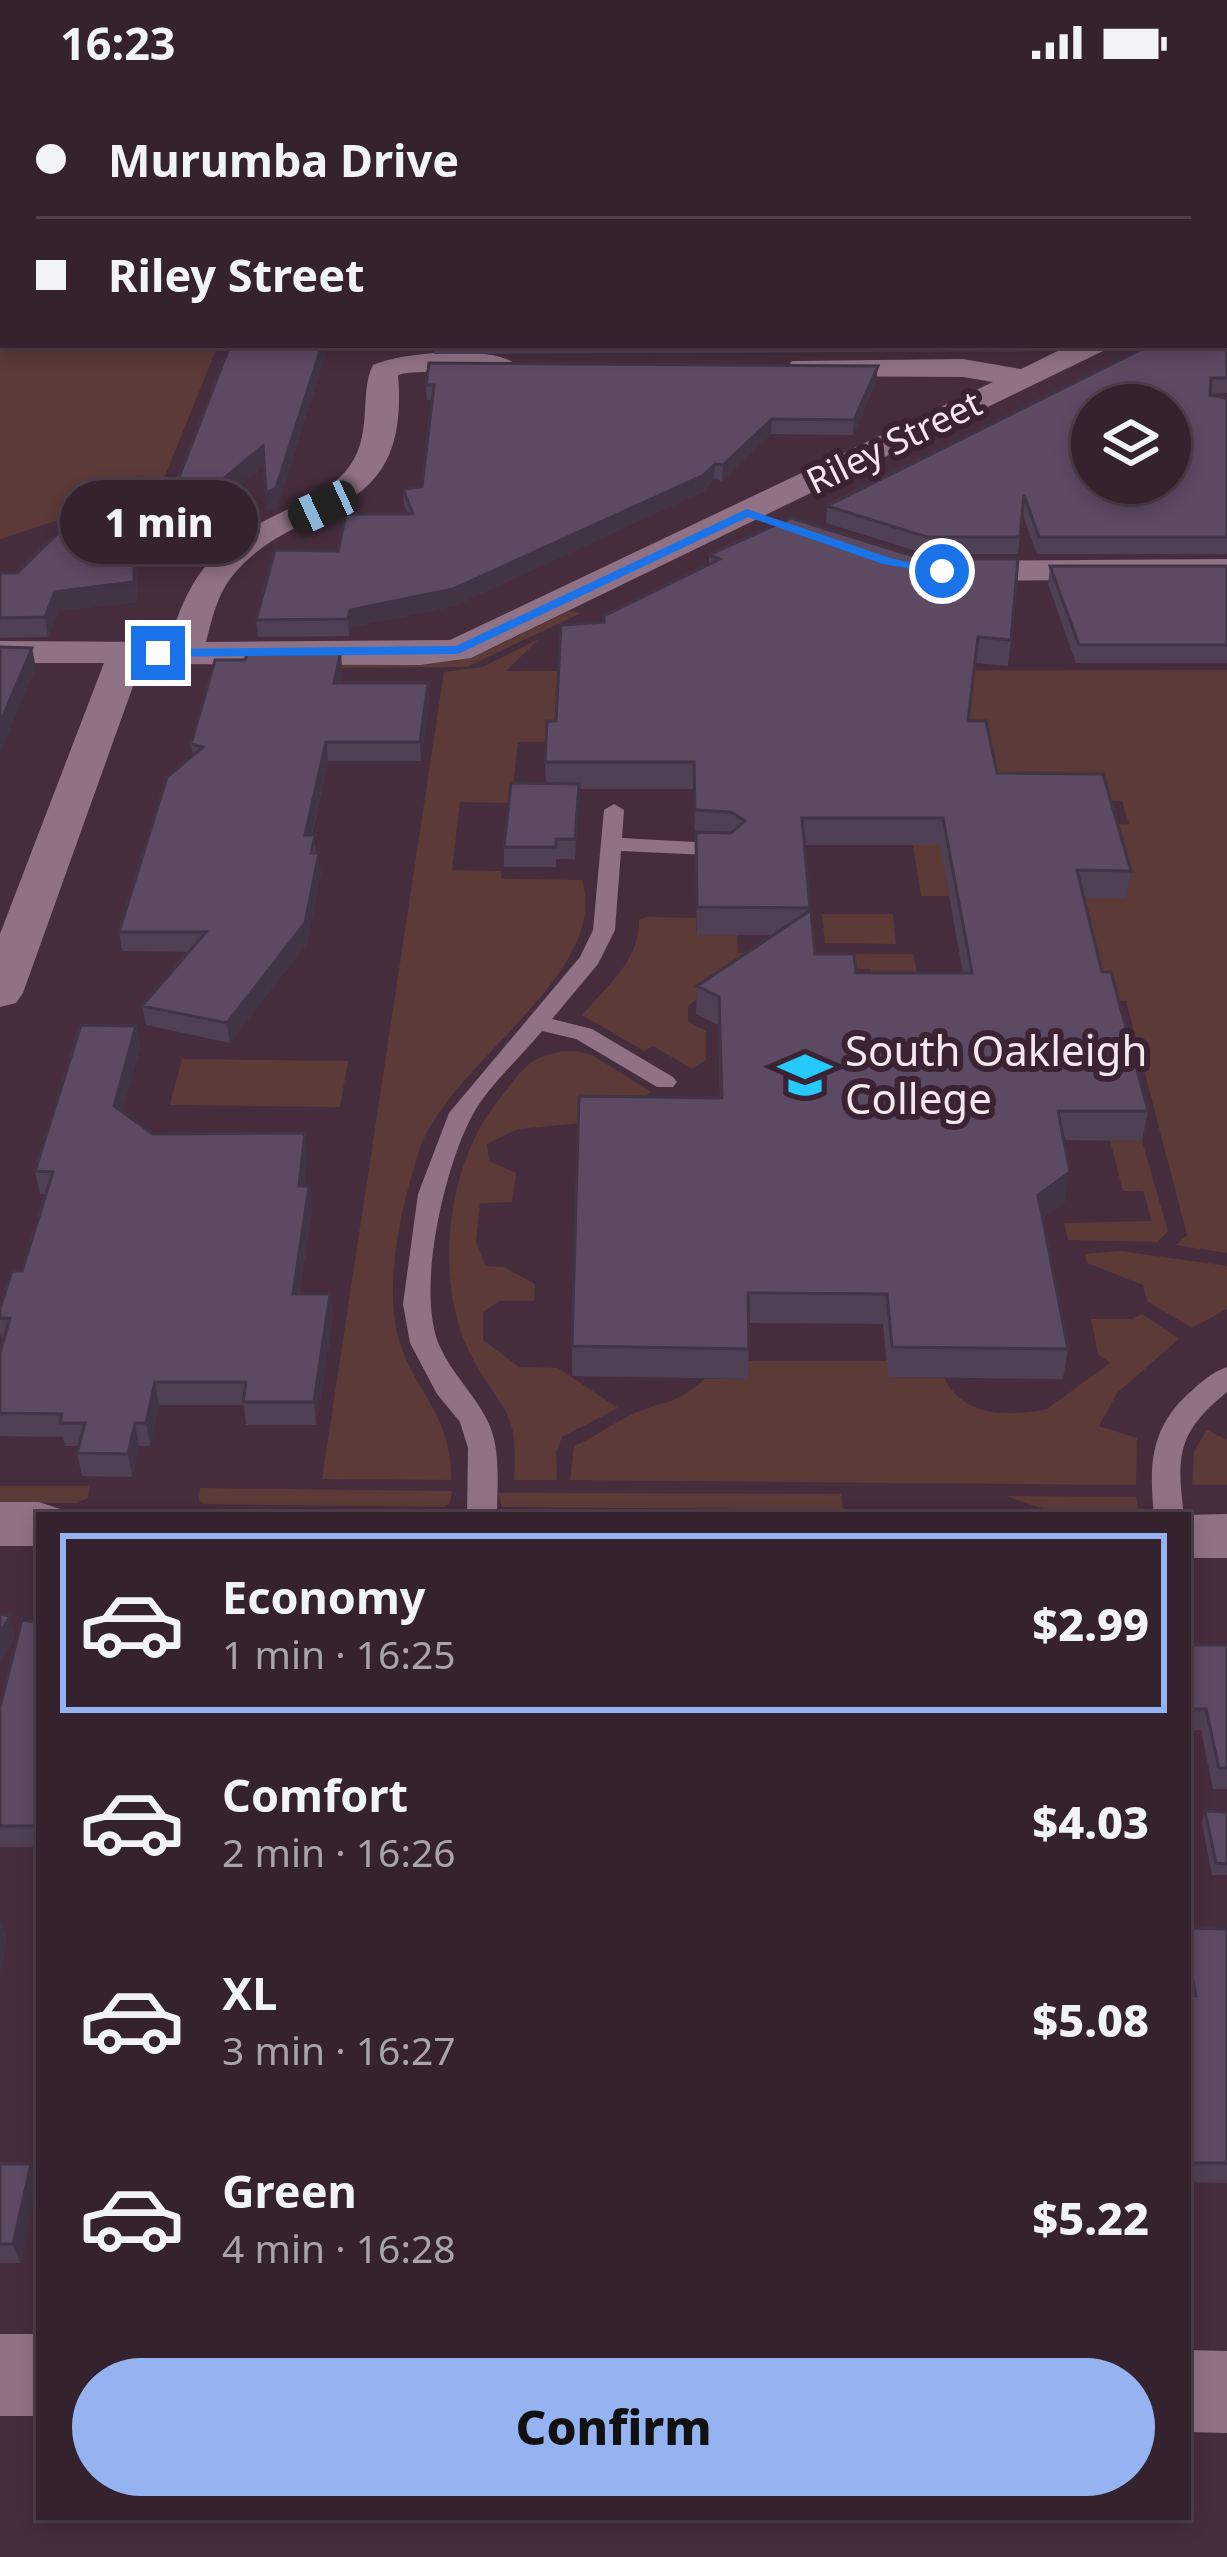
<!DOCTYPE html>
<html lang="en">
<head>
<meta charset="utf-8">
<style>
	body { margin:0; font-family:"Noto Sans",sans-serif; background:#3c2a36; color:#f1f3f6; height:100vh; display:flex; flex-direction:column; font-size:45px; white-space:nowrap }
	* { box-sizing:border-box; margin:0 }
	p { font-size:39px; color:#a9a4aa }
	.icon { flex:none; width:66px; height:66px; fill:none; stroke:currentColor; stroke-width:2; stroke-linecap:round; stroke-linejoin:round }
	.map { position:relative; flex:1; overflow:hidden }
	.panel { position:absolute; left:36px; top:1428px; width:1155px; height:1008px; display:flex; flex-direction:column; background:#34222e; border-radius:0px; box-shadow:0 6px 18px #0003,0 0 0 3px #4e3f4a }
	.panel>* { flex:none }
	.top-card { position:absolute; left:0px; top:0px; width:1227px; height:264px; box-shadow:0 6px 18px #0003,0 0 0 3px #4e3f4a; display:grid; align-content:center; height:264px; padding:0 36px; background:#34222e }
	.controls { position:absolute; left:1071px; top:300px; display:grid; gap:24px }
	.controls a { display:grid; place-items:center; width:120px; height:120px; border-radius:50%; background:#34222e; box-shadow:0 6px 18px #0003,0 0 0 3px #4e3f4a; font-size:60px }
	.end { position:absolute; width:54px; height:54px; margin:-27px; border:15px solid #1a73e8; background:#fff; box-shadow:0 0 0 6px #fff }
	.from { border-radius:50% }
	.bubble { position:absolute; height:84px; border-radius:42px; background:#34222e; box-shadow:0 6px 18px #0003,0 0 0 3px #4e3f4a; font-size:39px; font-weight:800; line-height:84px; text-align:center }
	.car { position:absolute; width:36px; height:72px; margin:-36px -18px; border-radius:15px; box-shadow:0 0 9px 3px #0007; background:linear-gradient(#222 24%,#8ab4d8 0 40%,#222 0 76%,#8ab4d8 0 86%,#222 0) }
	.top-card b { display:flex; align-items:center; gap:42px; height:114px; font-size:45px }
	.top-card b+b { border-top:3px solid #4e3f4a }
	.top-card i { width:30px; height:30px; background:#f1f3f6 }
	ul { padding:21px 0 0; list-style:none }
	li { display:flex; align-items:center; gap:36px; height:180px; margin:0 24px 18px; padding:0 12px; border:6px solid transparent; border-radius:0px }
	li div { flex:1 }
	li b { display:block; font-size:45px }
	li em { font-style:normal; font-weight:800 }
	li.active { border-color:#95b2f1 }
	li>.icon { width:108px; height:108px; stroke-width:1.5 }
	.primary-button { display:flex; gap:24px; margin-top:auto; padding:24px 36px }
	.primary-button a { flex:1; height:138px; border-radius:72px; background:#95b2f1; color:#111; font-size:48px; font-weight:800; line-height:138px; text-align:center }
	.status { display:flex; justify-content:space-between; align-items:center; height:84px; padding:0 60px; background:#34222e; direction:ltr }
	.status svg { height:33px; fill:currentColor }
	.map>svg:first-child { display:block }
</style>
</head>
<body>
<div class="status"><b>16:23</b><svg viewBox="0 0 49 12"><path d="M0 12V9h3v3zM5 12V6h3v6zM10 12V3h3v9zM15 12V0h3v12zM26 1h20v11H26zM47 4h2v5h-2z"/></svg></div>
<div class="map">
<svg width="1227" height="2473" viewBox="0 0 1227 2473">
	<rect width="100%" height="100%" fill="#462d3e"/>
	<path fill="#5b3a37" d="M 0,0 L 367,0 L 3,3 L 3,261 L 218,261 L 161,402 L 0,455 Z
		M 569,527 L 581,529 L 467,583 L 339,584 L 346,578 L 453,577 L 487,567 Z
		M 539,555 L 506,587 L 1227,586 L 1227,1169 L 1176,1161 L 1187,1151 L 1126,917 L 1097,916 L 940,758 L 949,812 L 921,812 L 911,748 L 1129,740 L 1122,717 L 1079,717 L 639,658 L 518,658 L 511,719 L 460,718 L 452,786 L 501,787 L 502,795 L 582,796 C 612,891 444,981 418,1070 C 402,1122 386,1188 396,1243 C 407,1303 453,1326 451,1396 L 322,1395 L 444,588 L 482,583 Z
		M 822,830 L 893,830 L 896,860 L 825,859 Z
		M 647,833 L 696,834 L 697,851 L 737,851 L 738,869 L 913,870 L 917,889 L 898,908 L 874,908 L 871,885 L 736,885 L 688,922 L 688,937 L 706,947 L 706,976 L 692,985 L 653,962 L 644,967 L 582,931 C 607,902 640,876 639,836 Z
		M 576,967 L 592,971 L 651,1008 L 604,1037 L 518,1045 L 487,1060 L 489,1077 L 516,1089 L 512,1118 L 480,1119 L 476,1157 L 485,1182 L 504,1183 L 535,1200 L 534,1217 L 499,1217 L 483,1228 L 483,1256 L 519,1283 L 558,1284 L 618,1324 L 562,1353 L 556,1368 L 557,1396 L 514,1396 C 518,1328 507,1333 475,1279 C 432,1205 445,1083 497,1018 C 523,985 531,967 576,967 Z
		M 182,975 L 348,977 L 340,1023 L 170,1021 Z
		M 1110,1056 L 1142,1057 L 1168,1147 L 1158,1158 L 1068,1156 L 1064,1139 L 1152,1137 L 1143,1107 L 1123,1107 Z
		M 1120,1167 L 1227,1182 L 1227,1225 L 1192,1244 L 1147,1217 L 1143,1201 L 1087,1179 L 1085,1170 Z
		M 1142,1230 L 1179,1255 L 1117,1309 L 1099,1342 L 1137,1354 L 1136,1401 L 570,1396 L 574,1362 C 596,1353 614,1338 635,1329 C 668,1315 673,1322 705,1295 L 747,1295 L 747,1277 L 887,1277 L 890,1293 L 944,1294 C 964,1333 1007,1333 1047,1325 L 1110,1279 L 1098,1270 L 1091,1235 L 1132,1235 Z
		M 1207,1346 L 1227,1356 L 1227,1401 L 1192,1401 L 1194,1367 Z
		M 0,1402 L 89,1402 L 88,1414 L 77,1419 L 0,1419 Z
		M 200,1404 L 452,1407 L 450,1419 L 443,1423 L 204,1420 L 199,1416 Z
		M 498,1409 L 841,1410 L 843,1426 L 502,1423 Z
		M 1006,1412 L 1136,1413 L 1138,1423 L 1134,1429 L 1055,1429 Z"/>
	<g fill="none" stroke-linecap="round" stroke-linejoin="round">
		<path fill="#8f7285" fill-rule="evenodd" d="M 1181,0 L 1227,0 L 1227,3 L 1177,3 Z
			M 614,720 L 624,726 L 622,754 L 730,760 L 740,766 L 730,772 L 621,767 L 615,846 L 598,880 L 552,935 L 592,945 L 673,993 L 677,998 L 673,1003 L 657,1003 L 576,955 L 542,947 C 520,974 488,1002 472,1032 C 444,1084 415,1209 440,1263 C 452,1289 472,1308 485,1332 C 502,1361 497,1399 497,1431 L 467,1431 L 468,1364 L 460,1338 L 437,1310 L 410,1259 L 403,1220 L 418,1110 L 449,1029 L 580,873 L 593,846 L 604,726 Z
			M 1227,1283 L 1227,1308 C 1178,1348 1176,1370 1184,1431 L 1154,1431 C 1149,1382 1150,1345 1188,1310 C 1200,1299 1212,1288 1227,1283 Z"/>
		<path fill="#8f7285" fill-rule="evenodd" d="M 1227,197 L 1227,213 L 1224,214 L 1224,198 Z
			M 1070,261 L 1107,261 L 1103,267 L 471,574 L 420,581 L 141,580 L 23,909 L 16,919 L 0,923 L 0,850 L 104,579 L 0,579 L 0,557 L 169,558 C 191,487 215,460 282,428 C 304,418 328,407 345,388 C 375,354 358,310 373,281 C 401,268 496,260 518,282 C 498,301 430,281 398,291 C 411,444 298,412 234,490 C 218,508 212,535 206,558 L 450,556 L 993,298 L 963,293 L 802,292 L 787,283 L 792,277 L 963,275 L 1021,285 Z
			M 1227,475 L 1227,495 L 944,497 L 932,494 L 927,487 L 932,480 L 944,477 Z
			M 0,1418 L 39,1418 L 60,1425 L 64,1431 L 39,1431 L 39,1462 L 0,1462 Z
			M 1227,1430 L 1227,1474 L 1188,1474 L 1185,1431 Z
			M 0,2250 L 39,2250 L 39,2332 L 0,2332 Z
			M 1188,2266 L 1227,2267 L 1227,2349 L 1188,2348 Z"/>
	</g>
	<path fill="#4f4054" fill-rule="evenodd" d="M 1227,230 L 1227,309 L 1210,310 L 1227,314 L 1227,470 L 1037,470 L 1022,429 L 1018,470 L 926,470 L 826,439 L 827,422 Z
		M 230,261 L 328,261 L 278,422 L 268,427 L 264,381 L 159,470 L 158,464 L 137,486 L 137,518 L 58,527 L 48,553 L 0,554 L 0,489 L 17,489 L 91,417 L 92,422 L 101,422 L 178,396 Z
		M 434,261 L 1065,261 L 1047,267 L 434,270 Z
		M 878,282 L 876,297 L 853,351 L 771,350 L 722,397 L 714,395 L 704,407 L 454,522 L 351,543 L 349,552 L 258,553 L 256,536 L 338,467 L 408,430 L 404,421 L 403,405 L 422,403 L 432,316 L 427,316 L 426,301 Z
		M 709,471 L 1011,556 L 1008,582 L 975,579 L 968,637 L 997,689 L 1131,787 L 1126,814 L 1084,814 L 1102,888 L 1148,1027 L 1142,1057 L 1064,1056 L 1065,1118 L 1042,1134 L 1068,1265 L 1063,1295 L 888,1293 L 883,1240 L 749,1239 L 748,1295 L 572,1292 L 572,1262 L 720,1014 L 718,941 L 696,930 L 697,902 L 772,851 L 697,851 L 694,705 L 579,705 L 575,775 L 556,775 L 556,783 L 504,783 L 504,763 L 546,699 L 545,678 L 556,637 L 604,538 L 709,481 ZM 805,761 L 940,761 L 963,889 L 856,889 L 815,870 Z
		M 1050,482 L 1227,482 L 1227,579 L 1076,579 L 1048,500 Z
		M 342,585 L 340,599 L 428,599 L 429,617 L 421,677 L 328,677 L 312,751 L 321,788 L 307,859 L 230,959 L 146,941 L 142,922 L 189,868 L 122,867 L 119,848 L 193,672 L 191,660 Z
		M 136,942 L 140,964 L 122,1028 L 153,1050 L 305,1049 L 307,1071 L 304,1102 L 309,1102 L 312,1125 L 299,1210 L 330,1210 L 333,1233 L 316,1341 L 246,1341 L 244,1321 L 159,1321 L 150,1362 L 139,1362 L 132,1393 L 82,1392 L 77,1369 L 79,1362 L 65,1362 L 63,1353 L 0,1352 L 0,1269 L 3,1257 L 0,1248 L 0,1224 L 22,1187 L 46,1110 L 40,1110 L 35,1087 Z
		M 39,1519 L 39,1763 L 0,1763 L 0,1623 L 34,1538 Z
		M 1188,1561 L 1227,1561 L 1227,1705 L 1213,1705 L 1201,1646 L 1188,1646 Z
		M 1205,1727 L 1227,1728 L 1227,1791 L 1212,1791 L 1202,1739 Z
		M 1188,1844 L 1227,1845 L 1227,2099 L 1188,2098 Z
		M 0,2080 L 31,2080 L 38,2099 L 20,2179 L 0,2179 Z"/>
	<path fill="#403445" d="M 322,261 L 328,261 L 278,422 L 268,427 L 266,409 Z
		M 1048,261 L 1065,261 L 1047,267 Z
		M 878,282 L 876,297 L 853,351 L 854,336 Z
		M 772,335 L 771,350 L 722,397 L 723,381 Z
		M 263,362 L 265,380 L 159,470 L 158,464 L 137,486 L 137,518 L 58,527 L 48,553 L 45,533 L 55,508 L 134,467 L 160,440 Z
		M 715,380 L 714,395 L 704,407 L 454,522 L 351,543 L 349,552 L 348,535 L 350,526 Z
		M 32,564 L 36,584 L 0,669 L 0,639 Z
		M 341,567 L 342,585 L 336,617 L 334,599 Z
		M 428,599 L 429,617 L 421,677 L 420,658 Z
		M 326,658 L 328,677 L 307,770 L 305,751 Z
		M 319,769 L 321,788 L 307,859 L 230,959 L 227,939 Z
		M 136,942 L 140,964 L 118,1044 L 114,1022 Z
		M 305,1049 L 307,1071 L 302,1125 L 299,1102 Z
		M 1070,1088 L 1065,1118 L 1033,1140 L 1038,1111 Z
		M 309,1102 L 312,1125 L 295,1233 L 293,1210 Z
		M 330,1210 L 333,1233 L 316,1341 L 314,1318 Z
		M 155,1298 L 159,1321 L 150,1362 L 146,1339 Z
		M 135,1339 L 139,1362 L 132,1393 L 128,1370 Z
		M 10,1532 L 16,1554 L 0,1581 L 0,1549 Z
		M 1,1835 L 7,1855 L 0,1894 L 0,1841 Z
		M 31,2080 L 38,2099 L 20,2179 L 13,2160 Z"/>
	<path fill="#5c4a62" stroke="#403445" stroke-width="3" fill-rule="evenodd" d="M 494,0 L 622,0 L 622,3 L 493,3 Z
		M 1224,230 L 1227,230 L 1227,294 L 1211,294 L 1210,311 L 1227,314 L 1227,453 L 1039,453 L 1024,411 L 1020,453 L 927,453 L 827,422 L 1150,261 L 1224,261 ZM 1092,321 L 1170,321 L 1170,399 L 1092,399 Z
		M 230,261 L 322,261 L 276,404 L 266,409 L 263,362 L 156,451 L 160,440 L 134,467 L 134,498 L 55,508 L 45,533 L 0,534 L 0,489 L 17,489 L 91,417 L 89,422 L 101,422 L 137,394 L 178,396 Z
		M 429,279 L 878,282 L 854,336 L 772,335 L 723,381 L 715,380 L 704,391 L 453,505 L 350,526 L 348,535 L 256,536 L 275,466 L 338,467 L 346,430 L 413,430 L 403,405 L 422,403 L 434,301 L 426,301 Z
		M 791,434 L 923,475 L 1018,475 L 1011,556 L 978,553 L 968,637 L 986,637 L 997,689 L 1103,690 L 1131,787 L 1077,786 L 1102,888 L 1111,888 L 1148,1027 L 1058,1027 L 1070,1088 L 1038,1111 L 1068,1265 L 892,1263 L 887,1210 L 748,1209 L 749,1265 L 572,1262 L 579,1012 L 722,1014 L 719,913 L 697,902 L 811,826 L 815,870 L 854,870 L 856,889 L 972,889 L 943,734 L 802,734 L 810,824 L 697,823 L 696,748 L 731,749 L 745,737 L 731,728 L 695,726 L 694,678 L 545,678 L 547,637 L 556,637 L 561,541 L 604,538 L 604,532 L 720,475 L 709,471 Z
		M 1050,482 L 1227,482 L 1227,561 L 1079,561 Z
		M 0,563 L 32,564 L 0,639 Z
		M 248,567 L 341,567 L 334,599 L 428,599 L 420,658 L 326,658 L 305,751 L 315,751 L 311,769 L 319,769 L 305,839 L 227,939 L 142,922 L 206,848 L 119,848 L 167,693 L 203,663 L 191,660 L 215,576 L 245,576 Z
		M 511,699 L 579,700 L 575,755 L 556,755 L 556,763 L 504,763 Z
		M 81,941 L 136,942 L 114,1022 L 153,1050 L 305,1049 L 299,1102 L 309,1102 L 293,1210 L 330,1210 L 314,1318 L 243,1318 L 246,1298 L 155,1298 L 146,1339 L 135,1339 L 128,1370 L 77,1369 L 85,1339 L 60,1339 L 62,1330 L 0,1329 L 0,1269 L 10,1234 L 0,1234 L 0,1224 L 12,1187 L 22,1187 L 53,1088 L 35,1087 Z
		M 39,1519 L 39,1742 L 0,1742 L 0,1623 L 22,1536 L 34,1538 Z
		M 0,1530 L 10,1532 L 0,1549 Z
		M 1188,1561 L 1227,1561 L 1227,1684 L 1219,1684 L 1206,1625 L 1188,1625 Z
		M 1205,1727 L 1227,1728 L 1227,1780 L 1216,1779 Z
		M 1188,1844 L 1227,1845 L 1227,2079 L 1188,2079 L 1188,1912 L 1196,1912 L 1188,1874 Z
		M 0,2080 L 31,2080 L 13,2160 L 0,2160 Z"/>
	<path fill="#1a73e8" d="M 747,425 L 890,474 L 948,487 L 942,490 L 883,480 L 748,433 L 458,570 L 158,573 L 152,569 L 158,565 L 456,562 Z"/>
	<defs>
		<g id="school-bare" transform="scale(4.14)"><path d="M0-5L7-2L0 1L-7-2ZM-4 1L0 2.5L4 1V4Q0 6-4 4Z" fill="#25c9fe" stroke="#3b2334" stroke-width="2.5" paint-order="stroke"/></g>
	</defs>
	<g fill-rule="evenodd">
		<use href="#school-bare" x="805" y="991"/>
	</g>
	<g text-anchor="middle" stroke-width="12" stroke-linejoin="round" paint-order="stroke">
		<g font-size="36" fill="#f6e6f0" stroke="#3b2334">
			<text transform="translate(894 358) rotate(-26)" y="13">Riley Street</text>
		</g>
		<g font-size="42" fill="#f6e6f0" stroke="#3b2334" text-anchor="start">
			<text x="845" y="982">South Oakleigh<tspan x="845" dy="48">College</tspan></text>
		</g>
	</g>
</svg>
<div class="controls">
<a><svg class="icon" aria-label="layers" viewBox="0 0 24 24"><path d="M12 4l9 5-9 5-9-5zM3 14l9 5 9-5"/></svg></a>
</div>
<i class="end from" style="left:942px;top:487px"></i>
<i class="end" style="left:158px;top:569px"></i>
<div class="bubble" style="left:60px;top:396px;width:198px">1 min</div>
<i class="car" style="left:323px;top:423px;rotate:245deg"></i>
<div class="top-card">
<b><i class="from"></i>Murumba Drive</b>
<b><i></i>Riley Street</b>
</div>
<section class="panel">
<ul>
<li class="active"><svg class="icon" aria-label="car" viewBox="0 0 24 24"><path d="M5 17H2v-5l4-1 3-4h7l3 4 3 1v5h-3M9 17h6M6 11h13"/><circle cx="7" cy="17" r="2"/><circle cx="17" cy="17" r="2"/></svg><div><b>Economy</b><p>1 min · 16:25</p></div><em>$2.99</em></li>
<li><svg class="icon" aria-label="car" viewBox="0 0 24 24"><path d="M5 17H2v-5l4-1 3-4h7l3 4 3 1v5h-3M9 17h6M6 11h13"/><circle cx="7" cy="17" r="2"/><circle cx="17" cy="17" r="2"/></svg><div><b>Comfort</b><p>2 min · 16:26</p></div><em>$4.03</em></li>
<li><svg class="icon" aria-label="car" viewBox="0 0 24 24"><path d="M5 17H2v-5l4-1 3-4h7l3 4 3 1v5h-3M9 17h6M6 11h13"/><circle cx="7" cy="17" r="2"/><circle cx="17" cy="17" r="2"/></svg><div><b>XL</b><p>3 min · 16:27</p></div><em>$5.08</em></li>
<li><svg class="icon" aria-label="car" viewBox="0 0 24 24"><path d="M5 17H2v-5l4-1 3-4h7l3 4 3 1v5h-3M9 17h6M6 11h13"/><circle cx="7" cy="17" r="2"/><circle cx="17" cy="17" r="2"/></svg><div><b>Green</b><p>4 min · 16:28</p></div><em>$5.22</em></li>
</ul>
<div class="primary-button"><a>Confirm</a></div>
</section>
</div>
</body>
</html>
